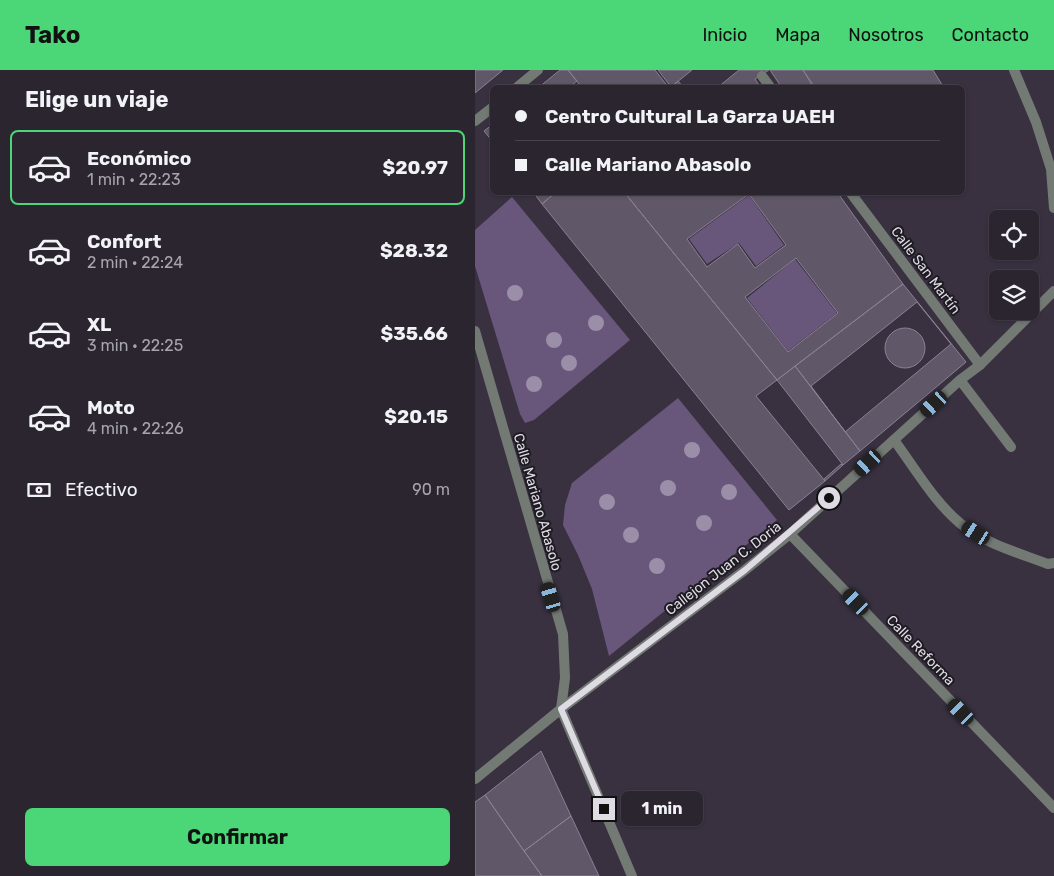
<!DOCTYPE html>
<html lang="es">
<head>
<meta charset="utf-8">
<style>
	body { margin:0; font-family:Rubik,sans-serif; background:#37313c; color:#f1f3f6; height:100vh; display:flex; flex-direction:column; font-size:19px; white-space:nowrap }
	* { box-sizing:border-box; margin:0 }
	p { font-size:16px; color:#a6a5ab }
	.icon { flex:none; width:28px; height:28px; fill:none; stroke:currentColor; stroke-width:2; stroke-linecap:round; stroke-linejoin:round }
	.map { position:relative; flex:1; overflow:hidden }
	.side { display:flex; flex-direction:column; background:#2b2530; width:475px }
	.side>* { flex:none }
	.guide { position:absolute; left:15px; top:15px; width:475px; height:110px; border-radius:8px; box-shadow:0 1px 4px #0004,0 0 0 1px #47424c; display:grid; align-content:center; height:110px; padding:0 25px; background:#2b2530 }
	.fabs { position:absolute; left:514px; top:140px; display:grid; gap:10px }
	.fabs a { display:grid; place-items:center; width:50px; height:50px; border-radius:8px; background:#2b2530; box-shadow:0 1px 4px #0004,0 0 0 1px #47424c; font-size:25px }
	.end { position:absolute; width:22px; height:22px; margin:-11px; border:6px solid #dfdbe4; background:#111; box-shadow:0 0 0 2px #111 }
	.from { border-radius:50% }
	.bubble { position:absolute; height:35px; border-radius:8px; background:#2b2530; box-shadow:0 1px 4px #0004,0 0 0 1px #47424c; font-size:16px; font-weight:700; line-height:35px; text-align:center }
	.car { position:absolute; width:15px; height:30px; margin:-15px -8px; border-radius:6px; box-shadow:0 0 4px 1px #0007; background:linear-gradient(#222 24%,#8ab4d8 0 40%,#222 0 76%,#8ab4d8 0 86%,#222 0) }
	.guide b { display:flex; align-items:center; gap:18px; height:48px; font-size:19px }
	.guide b+b { border-top:1px solid #47424c }
	.guide i { width:12px; height:12px; background:#f1f3f6 }
	ul { padding:0; list-style:none }
	li { display:flex; align-items:center; gap:15px; height:75px; margin:0 10px 8px; padding:0 15px; border:2px solid transparent; border-radius:8px }
	li div { flex:1 }
	li b { display:block; font-size:19px }
	li em { font-style:normal; font-weight:700 }
	li.on { border-color:#4bd677 }
	li>.icon { width:45px; height:45px; stroke-width:1.5 }
	h2 { padding:0 25px; font-size:22px; line-height:60px }
	.pay { display:flex; align-items:center; gap:12px; height:55px; padding:0 25px; font-size:19px }
	.pay p { margin-inline-start:auto }
	.cta { display:flex; gap:10px; margin-top:auto; padding:10px 25px }
	.cta a { flex:1; height:58px; border-radius:8px; background:#4bd677; color:#111; font-size:20px; font-weight:700; line-height:58px; text-align:center }
	header { display:flex; align-items:center; gap:30px; box-sizing:border-box; height:70px; padding:0 25px; background:#4bd677; color:#111 }
	header strong { font-size:24px }
	nav { display:flex; gap:28px; margin-inline-start:auto; font-size:18px }
	main { display:flex; flex:1; min-height:0 }
	.map>svg:first-child { display:block }
</style>
</head>
<body>
<header>
<strong>Tako</strong>
<nav><a>Inicio</a><a>Mapa</a><a>Nosotros</a><a>Contacto</a></nav>
</header>
<main>
<section class="side">
<h2>Elige un viaje</h2>
<ul>
<li class="on"><svg class="icon" aria-label="car" viewBox="0 0 24 24"><path d="M5 17H2v-5l4-1 3-4h7l3 4 3 1v5h-3M9 17h6M6 11h13"/><circle cx="7" cy="17" r="2"/><circle cx="17" cy="17" r="2"/></svg><div><b>Económico</b><p>1 min · 22:23</p></div><em>$20.97</em></li>
<li><svg class="icon" aria-label="car" viewBox="0 0 24 24"><path d="M5 17H2v-5l4-1 3-4h7l3 4 3 1v5h-3M9 17h6M6 11h13"/><circle cx="7" cy="17" r="2"/><circle cx="17" cy="17" r="2"/></svg><div><b>Confort</b><p>2 min · 22:24</p></div><em>$28.32</em></li>
<li><svg class="icon" aria-label="car" viewBox="0 0 24 24"><path d="M5 17H2v-5l4-1 3-4h7l3 4 3 1v5h-3M9 17h6M6 11h13"/><circle cx="7" cy="17" r="2"/><circle cx="17" cy="17" r="2"/></svg><div><b>XL</b><p>3 min · 22:25</p></div><em>$35.66</em></li>
<li><svg class="icon" aria-label="car" viewBox="0 0 24 24"><path d="M5 17H2v-5l4-1 3-4h7l3 4 3 1v5h-3M9 17h6M6 11h13"/><circle cx="7" cy="17" r="2"/><circle cx="17" cy="17" r="2"/></svg><div><b>Moto</b><p>4 min · 22:26</p></div><em>$20.15</em></li>
</ul>
<div class="pay"><svg class="icon" aria-label="cash" viewBox="0 0 24 24"><path d="M3 7h18v10H3z"/><circle cx="12" cy="12" r="2"/></svg>Efectivo<p>90 m</p></div>
<div class="cta"><a>Confirmar</a></div>
</section>
<div class="map">
<svg width="579" height="806" viewBox="0 0 579 806">
	<rect width="100%" height="100%" fill="#393140"/>
	<path fill="#69567b" d="M 274,125 L 309,175 L 281,196 L 264,173 L 232,194 L 214,169 Z
		M 37,127 L 155,270 L 59,350 L 50,353 L 45,344 L 0,196 L 0,160 Z
		M 320,189 L 362,243 L 313,281 L 272,228 Z
		M 203,328 L 302,450 L 134,586 L 117,519 L 103,485 L 88,455 L 90,435 L 97,413 Z"/>
	<path fill="#605868" stroke="#8a8193" fill-rule="evenodd" d="M 0,0 L 28,0 L 0,23 Z
		M 85,0 L 93,0 L 102,11 L 93,18 L 63,18 Z
		M 93,0 L 180,0 L 194,18 L 107,18 Z
		M 183,0 L 217,0 L 196,17 Z
		M 264,0 L 294,0 L 280,9 L 286,18 L 242,18 Z
		M 295,0 L 328,0 L 339,16 L 336,18 L 307,18 Z
		M 328,0 L 458,0 L 469,18 L 339,18 Z
		M 203,11 L 209,18 L 195,18 L 196,17 Z
		M 18,54 L 18,72 L 9,61 Z
		M 58,122 L 81,122 L 67,134 Z
		M 81,122 L 149,122 L 302,310 L 281,326 L 350,411 L 314,440 L 67,134 Z
		M 149,122 L 362,122 L 428,214 L 302,310 ZM 274,124 L 311,175 L 280,198 L 263,174 L 232,197 L 212,169 ZM 321,188 L 363,243 L 313,282 L 270,227 Z
		M 428,214 L 491,292 L 385,381 L 320,296 Z
		M 442,232 L 476,274 L 370,362 L 336,316 Z
		M410 278a20 20 0 1 1 40 0a20 20 0 1 1-40 0Z
		M 320,296 L 385,381 L 368,395 L 302,310 Z
		M 366,394 L 368,395 L 350,411 L 349,409 Z
		M 66,681 L 96,746 L 49,781 L 10,725 Z
		M 10,725 L 49,781 L 67,806 L 0,806 L 0,732 Z
		M 96,746 L 124,806 L 67,806 L 49,781 Z"/>
	<g fill="none" stroke-linecap="round" stroke-linejoin="round">
		<path stroke="#737a74" stroke-width="10" d="M 287,6 L 296,18
			M 375,122 L 505,295
			M 419,370 C 440,398 459,432 486,454 C 511,474 544,483 573,494 L 579,493"/>
		<path stroke="#737a74" stroke-width="10" d="M 539,0 L 561,52 L 576,99 L 579,138
			M 41,18 L 63,0
			M 0,51 L 18,37
			M 485,310 L 536,377
			M 315,464 L 579,738
			M 86,639 L 157,806
			M 0,709 L 86,639 L 270,500 L 315,464 L 485,310 L 505,295 L 579,221"/>
		<path stroke="#737a74" stroke-width="10" d="M 0,261 L 88,564 L 90,608 L 86,639"/>
	</g>
	<g fill="#9b8ea8">
		<circle cx="40" cy="223" r="8"/>
		<circle cx="121" cy="253" r="8"/>
		<circle cx="79" cy="270" r="8"/>
		<circle cx="94" cy="293" r="8"/>
		<circle cx="59" cy="314" r="8"/>
		<circle cx="217" cy="380" r="8"/>
		<circle cx="193" cy="418" r="8"/>
		<circle cx="254" cy="422" r="8"/>
		<circle cx="132" cy="432" r="8"/>
		<circle cx="229" cy="453" r="8"/>
		<circle cx="156" cy="465" r="8"/>
		<circle cx="182" cy="496" r="8"/>
	</g>
	<g fill="none" stroke-linecap="round" stroke-linejoin="round">
		<path stroke="#dfdbe4" stroke-width="6" d="M 129,739 L 86,639 L 270,500 L 354,428"/>
	</g>
	<g text-anchor="middle" stroke-width="4" stroke-linejoin="round" paint-order="stroke">
		<g font-size="14" fill="#dfdbe4" stroke="#1e1b22">
			<text transform="translate(451 200) rotate(53)" y="5">Calle San Martín</text>
			<text transform="translate(63 432) rotate(74)" y="5">Calle Mariano Abasolo</text>
			<text transform="translate(248 498) rotate(-38)" y="5">Callejon Juan C. Doria</text>
			<text transform="translate(446 580) rotate(46)" y="5">Calle Reforma</text>
		</g>
	</g>
</svg>
<div class="fabs">
<a><svg class="icon" aria-label="locate" viewBox="0 0 24 24"><circle cx="12" cy="12" r="6"/><path d="M12 2v4M12 18v4M2 12h4M18 12h4"/></svg></a>
<a><svg class="icon" aria-label="layers" viewBox="0 0 24 24"><path d="M12 4l9 5-9 5-9-5zM3 14l9 5 9-5"/></svg></a>
</div>
<i class="end from" style="left:354px;top:428px"></i>
<i class="end" style="left:129px;top:739px"></i>
<div class="bubble" style="left:146px;top:721px;width:82px">1 min</div>
<i class="car" style="left:459px;top:334px;rotate:228deg"></i>
<i class="car" style="left:393px;top:393px;rotate:228deg"></i>
<i class="car" style="left:501px;top:463px;rotate:302deg"></i>
<i class="car" style="left:76px;top:527px;rotate:343deg"></i>
<i class="car" style="left:381px;top:532px;rotate:316deg"></i>
<i class="car" style="left:486px;top:642px;rotate:316deg"></i>
<div class="guide">
<b><i class="from"></i>Centro Cultural La Garza UAEH</b>
<b><i></i>Calle Mariano Abasolo</b>
</div>
</div>
</main>
</body>
</html>
